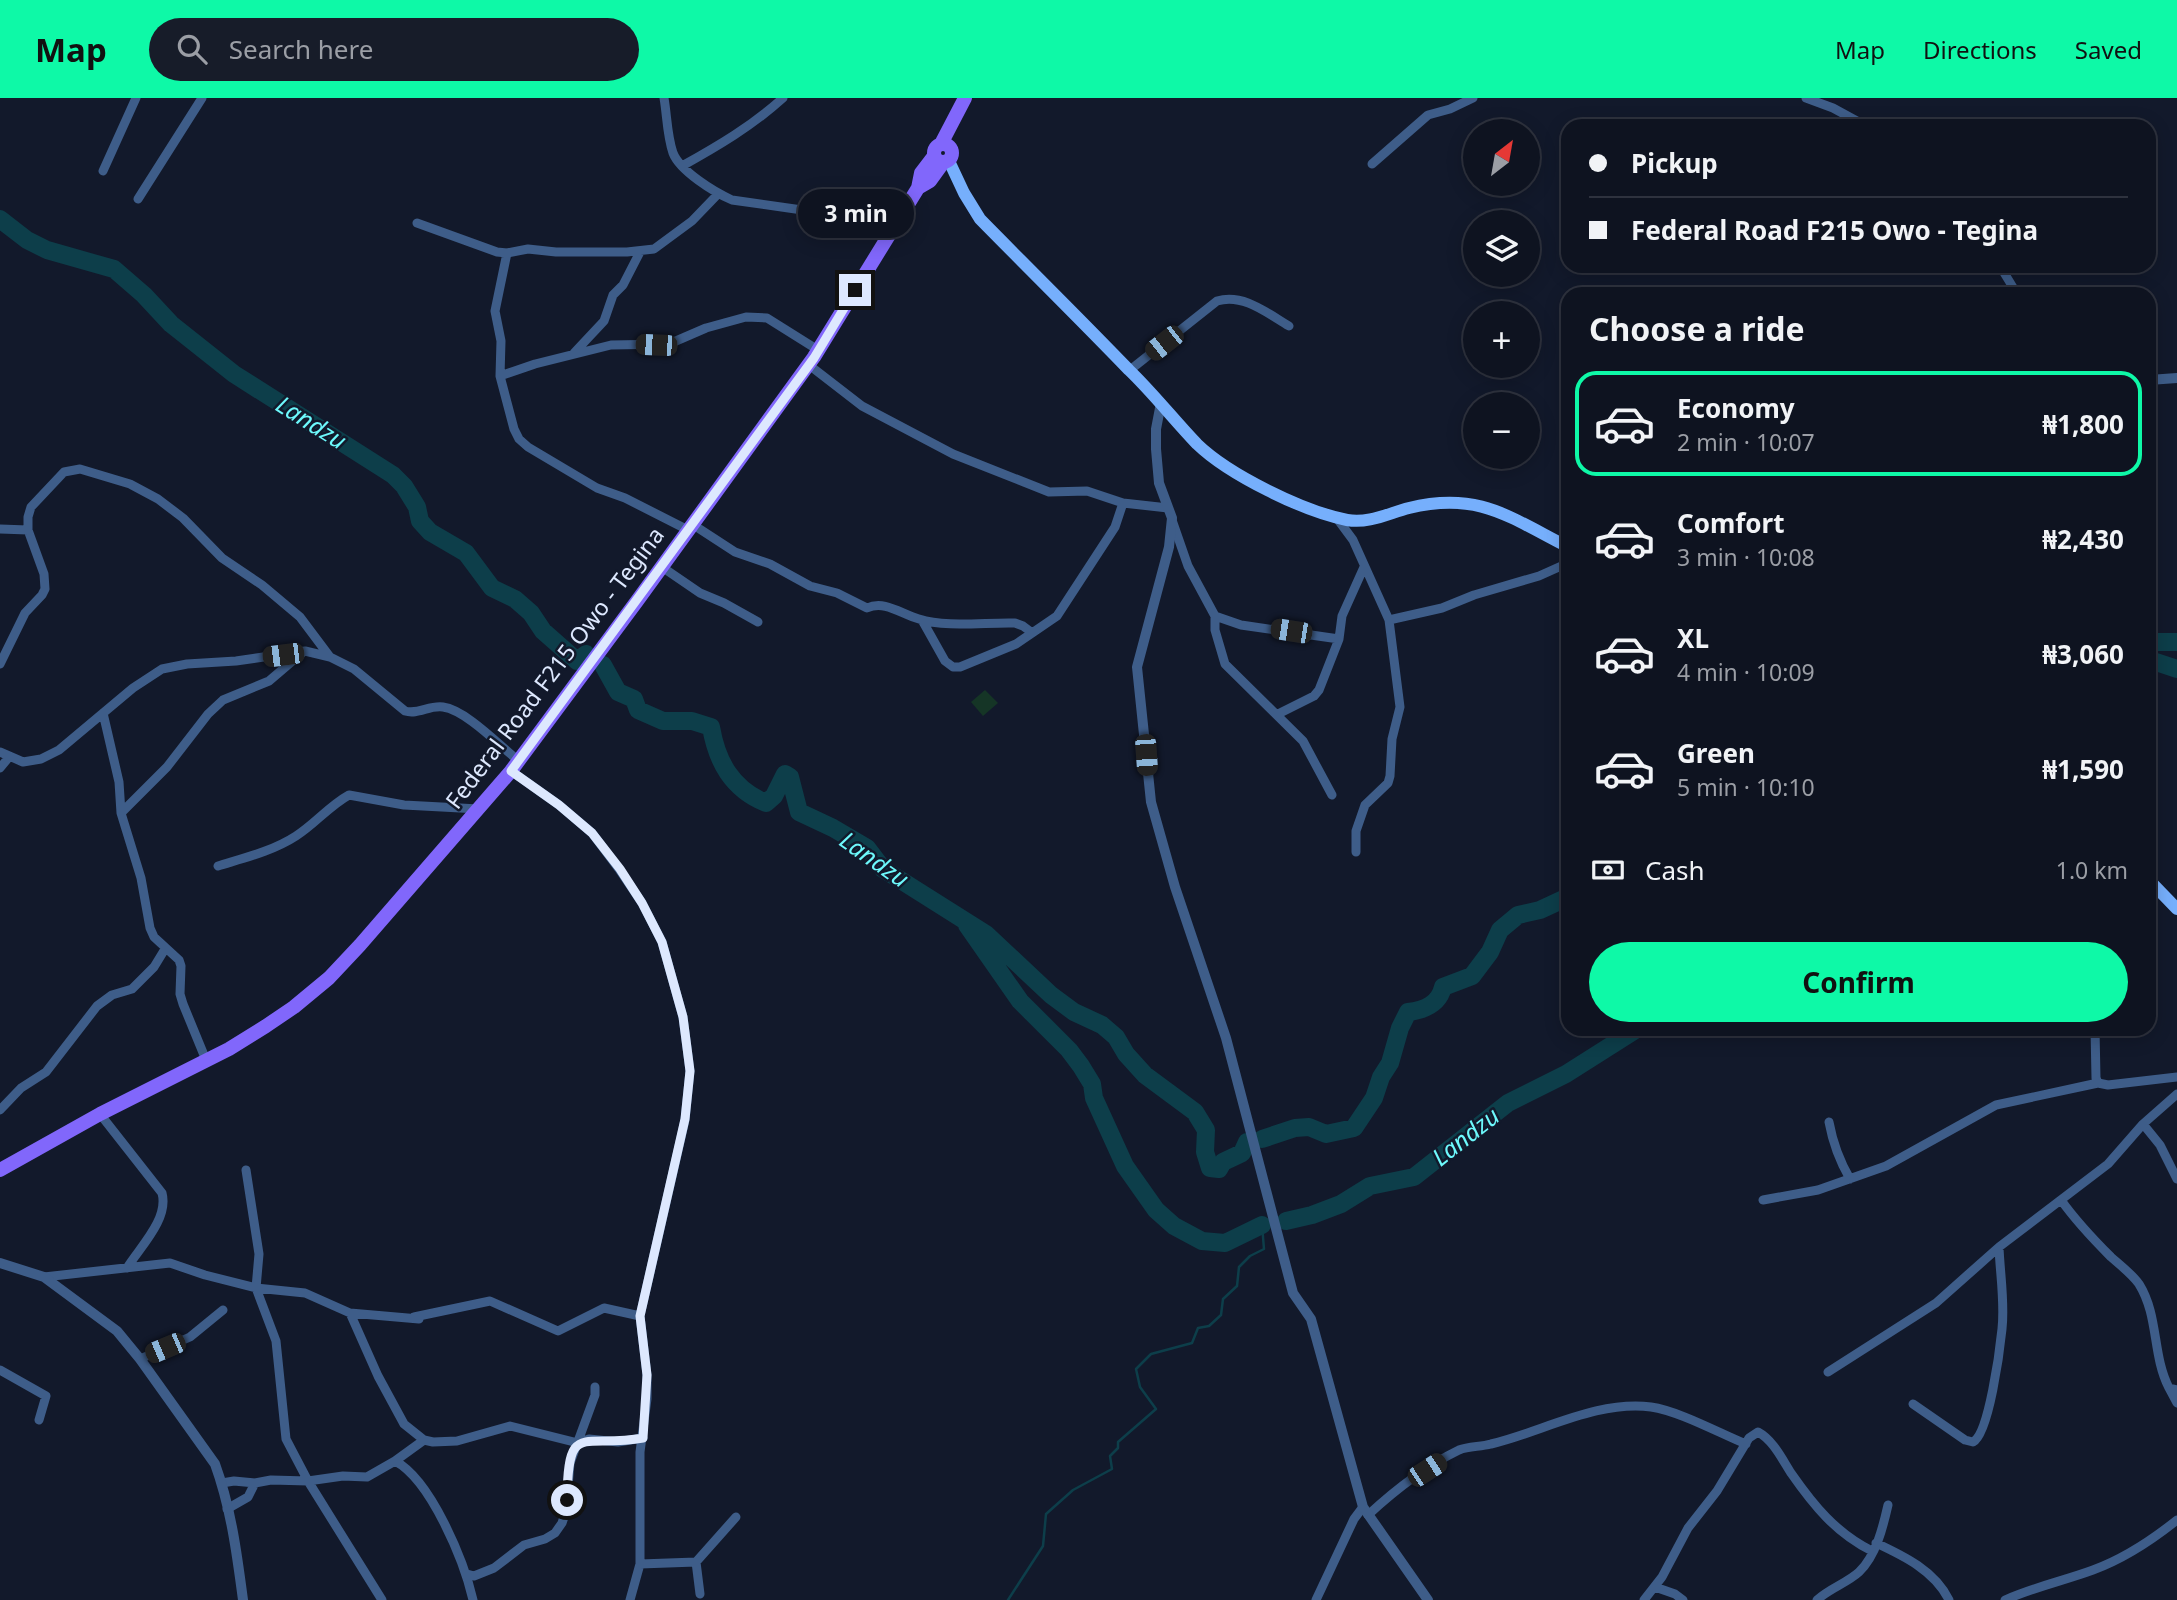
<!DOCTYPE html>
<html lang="en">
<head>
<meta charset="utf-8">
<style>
	body { margin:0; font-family:"Noto Sans",sans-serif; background:#171c29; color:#f1f3f6; height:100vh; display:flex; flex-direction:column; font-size:26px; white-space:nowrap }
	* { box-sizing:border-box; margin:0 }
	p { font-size:23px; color:#9b9ea5 }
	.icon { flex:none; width:38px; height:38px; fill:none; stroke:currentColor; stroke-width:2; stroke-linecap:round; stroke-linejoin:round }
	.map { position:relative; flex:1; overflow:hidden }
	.sheet { position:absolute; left:1561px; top:189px; width:595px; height:749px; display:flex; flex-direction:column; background:#0e1320; border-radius:21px; box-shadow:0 4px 18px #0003,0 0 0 2px #2e323e }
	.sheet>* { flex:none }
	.top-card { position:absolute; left:1561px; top:21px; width:595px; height:154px; border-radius:21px; box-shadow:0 4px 18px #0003,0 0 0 2px #2e323e; display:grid; align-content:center; height:154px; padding:0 28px; background:#0e1320 }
	.needle { width:46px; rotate:31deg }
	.buttons { position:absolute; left:1463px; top:21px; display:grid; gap:14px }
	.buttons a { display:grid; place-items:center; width:77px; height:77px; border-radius:50%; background:#0e1320; box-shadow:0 4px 18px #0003,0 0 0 2px #2e323e; font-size:35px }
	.end { position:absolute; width:32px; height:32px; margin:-16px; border:9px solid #dde8fe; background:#111; box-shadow:0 0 0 4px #111 }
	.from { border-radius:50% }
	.bubble { position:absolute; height:49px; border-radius:24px; background:#0e1320; box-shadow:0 4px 18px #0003,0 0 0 2px #2e323e; font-size:23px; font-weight:700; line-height:49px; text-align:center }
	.car { position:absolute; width:21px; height:42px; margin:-21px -10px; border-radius:9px; box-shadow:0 0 5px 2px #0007; background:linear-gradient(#222 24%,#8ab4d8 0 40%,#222 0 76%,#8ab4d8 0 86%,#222 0) }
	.top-card b { display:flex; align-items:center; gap:24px; height:66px; font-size:26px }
	.top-card b+b { border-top:2px solid #2e323e }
	.top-card i { width:18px; height:18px; background:#f1f3f6 }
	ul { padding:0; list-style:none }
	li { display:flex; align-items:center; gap:21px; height:105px; margin:0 14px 10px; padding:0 14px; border:4px solid transparent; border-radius:21px }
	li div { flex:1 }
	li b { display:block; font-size:26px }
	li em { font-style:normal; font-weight:700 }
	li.active { border-color:#0ef9a7 }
	li>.icon { width:63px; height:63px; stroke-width:1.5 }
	h2 { padding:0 28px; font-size:32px; line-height:84px }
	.pay { display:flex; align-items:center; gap:18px; height:77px; padding:0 28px; font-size:26px }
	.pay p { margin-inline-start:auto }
	.cta { display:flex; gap:14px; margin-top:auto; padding:14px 28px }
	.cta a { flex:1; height:80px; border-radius:42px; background:#0ef9a7; color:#111; font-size:28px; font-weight:700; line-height:80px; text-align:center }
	header { display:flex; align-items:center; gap:42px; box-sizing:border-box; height:98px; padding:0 35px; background:#0ef9a7; color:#111 }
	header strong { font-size:33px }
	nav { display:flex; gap:38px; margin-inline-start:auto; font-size:24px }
	.search { width:490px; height:63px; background:#171c29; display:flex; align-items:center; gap:18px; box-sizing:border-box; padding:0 24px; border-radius:38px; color:#9b9ea5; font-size:26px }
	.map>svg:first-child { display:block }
</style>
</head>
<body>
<header>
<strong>Map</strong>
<div class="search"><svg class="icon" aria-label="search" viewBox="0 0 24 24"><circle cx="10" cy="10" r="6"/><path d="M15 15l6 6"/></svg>Search here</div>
<nav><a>Map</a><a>Directions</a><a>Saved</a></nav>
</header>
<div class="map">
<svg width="2177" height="1502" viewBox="0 0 2177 1502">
	<rect width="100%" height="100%" fill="#12192b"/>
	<path fill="#153526" d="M 985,592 L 998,605 L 983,618 L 971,604 Z"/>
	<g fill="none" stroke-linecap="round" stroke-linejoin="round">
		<path stroke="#0d3e4a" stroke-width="2.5" d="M 1008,1502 L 1043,1448 L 1046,1416 L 1073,1392 L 1112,1371 L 1110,1358 L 1118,1350 L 1118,1344 L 1156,1311 L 1140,1289 L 1136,1271 L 1151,1256 L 1192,1245 L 1198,1230 L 1209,1228 L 1221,1217 L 1223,1201 L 1237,1188 L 1239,1169 L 1250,1158 L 1264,1151 L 1262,1127"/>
		<path stroke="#0d3e4a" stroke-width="18" d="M 0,121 L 27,142 L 47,152 L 114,171 L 144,197 L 171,226 L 234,276 L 393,377 L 404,388 L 417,409 L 420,423 L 430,434 L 466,455 L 492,490 L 515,501 L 531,515 L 543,533 L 577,563 L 586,556
			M 2149,544 L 2177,544
			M 2149,564 L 2156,564 L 2177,571
			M 603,567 L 618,594 L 634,601 L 638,612 L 663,623 L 692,623 L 711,629 C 717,664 732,691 766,705 L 774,698 L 785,676 L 790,679 L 799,714 L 833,730 L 867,750 L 883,771 L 986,836 L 1051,897 L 1074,914 L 1102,927 L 1116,939 L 1126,956 L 1145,977 L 1195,1014 L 1206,1032 L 1205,1054 L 1210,1070 L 1219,1071 L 1223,1064 L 1242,1055 L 1247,1044
			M 967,827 L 1020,903 L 1069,952 L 1081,968 L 1092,986 L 1094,1000 L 1125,1068 L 1156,1112 L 1174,1128 L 1202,1143 L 1225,1145 L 1262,1127
			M 1262,1041 L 1295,1030 L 1309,1029 L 1326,1036 L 1354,1030 L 1374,1000 L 1381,979 L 1390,965 L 1400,930 L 1408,914 C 1425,912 1439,906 1443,889 L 1472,878 L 1490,854 L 1500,832 L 1518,817 L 1540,812 L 1568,799
			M 1286,1123 L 1312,1117 L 1341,1106 L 1370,1088 L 1414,1079 L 1508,1005 L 1566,976 L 1637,931"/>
		<path stroke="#3e5d89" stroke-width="9" d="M 664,0 C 667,17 667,38 673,55 C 680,73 714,94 732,102 L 823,115 L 894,131
			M 1806,0 L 1833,10 L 1866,28
			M 1372,66 L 1428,17 L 1450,11 L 1473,0
			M 682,68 C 718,48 752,28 783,0
			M 103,73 L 136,0
			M 138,101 L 202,0
			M 417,125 L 497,154 L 507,155 L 528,151 L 556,154 L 627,154 L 654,151 L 692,123 L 718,96
			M 507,155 L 495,213 L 501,243 L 500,278 L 514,331 L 519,341 L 528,349 L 597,390 L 625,400 L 688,432
			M 2000,168 L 2017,196
			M 574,255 L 604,223 L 613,197 L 623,187 L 640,154
			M 809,267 L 862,308 L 953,356 L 1049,394 L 1087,393 L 1123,405
			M 1130,272 L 1217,203 C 1243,195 1267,215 1289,228
			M 500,278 L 535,266 L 611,247 L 669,246 L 706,230 L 746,219 L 767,220 L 818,252
			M 1336,419 L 1353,442 L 1389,522 L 1400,609 L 1392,641 L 1390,678 L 1388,685 L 1365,707 L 1356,733 L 1356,754
			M 1172,422 L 1188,468 L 1215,518 L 1215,532 L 1225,566 L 1303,643 L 1332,697
			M 692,426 L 735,454 L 770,466 L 810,488 L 837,495 L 867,510 C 885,502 901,516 919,521 C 946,530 986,524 1015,525 L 1023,528 L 1031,534
			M 0,431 L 28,432
			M 662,469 L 700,495 L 724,505 L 758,524
			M 1215,518 L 1241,527 L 1339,541
			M 922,522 L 945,563 L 953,569 L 960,569 L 1016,546 L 1057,518 L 1115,429 L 1123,405 L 1168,410
			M 1389,522 L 1442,510 L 1474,497 L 1539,478 L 1568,465
			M 0,566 L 25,515 L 42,497 L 45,491 L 44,476 L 28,432 L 28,419 L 31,409 L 64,374 L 80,371 L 130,386 L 158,401 L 183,420 L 222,460 L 262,487 L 300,519 L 330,559
			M 103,615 L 119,684 L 121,715 L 141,780 L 150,830 L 154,839 L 179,862 L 181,868 L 180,896 L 183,906 L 206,962
			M 1278,616 L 1314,598 L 1319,592 L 1339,541 L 1342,518 L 1364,469
			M 0,654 L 23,664 L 41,661 L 59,652 L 133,590 L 162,571 L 187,566 L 236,563 L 305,553 L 330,559 L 354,571 L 405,613 C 418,617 429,607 443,609 C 466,612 500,648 519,663
			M 0,670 L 9,659
			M 511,673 L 559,707 L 592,735 L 619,771 L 642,805 L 662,844 L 683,919 L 690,973 L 685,1022 L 640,1218 L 647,1277 L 647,1301 L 640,1354 L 640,1466 L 630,1502
			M 121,715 L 167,669 L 208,616 L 223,602 L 269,583 L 303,554
			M 218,768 C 244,760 273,753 296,738 C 315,726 329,708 349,697 L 404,707 L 479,711
			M 2095,931 L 2096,980 L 2098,985
			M 0,1012 L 21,990 L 46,974 L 97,908 L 112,897 L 132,891 L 154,869 L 165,851
			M 100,1016 L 162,1095 C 169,1121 140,1149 127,1170
			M 1829,1024 C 1833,1046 1839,1062 1850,1081
			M 2143,1026 L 2160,1047 L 2177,1081
			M 246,1072 L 259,1156 L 256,1190 L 276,1243 L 286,1341 L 308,1383 L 382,1502
			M 1763,1102 L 1818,1092 L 1886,1068 L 1996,1007 L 2098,985 L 2108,987 L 2177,979
			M 2061,1102 C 2076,1123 2093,1141 2111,1159 C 2120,1167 2132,1176 2139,1186 C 2159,1218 2152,1257 2169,1290 L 2177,1292
			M 44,1179 L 170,1165 L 205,1177 L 256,1190 L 305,1195 L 350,1215 L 419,1221
			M 350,1215 L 378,1278 L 404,1326 L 424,1342 L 433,1344 L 457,1343 L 510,1328 L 578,1345 L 589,1341 L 618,1344 L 643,1340
			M 414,1219 L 490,1203 L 558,1233 L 604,1210 L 640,1218
			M 140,1261 L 190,1239 L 223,1212
			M 0,1272 L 46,1298 L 39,1322
			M 1828,1274 L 1936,1205 L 1999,1149 L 2108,1066 L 2143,1026 L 2177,996
			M 2169,1290 L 2177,1305
			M 1913,1306 L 1965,1342 L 1973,1344 C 1989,1336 2000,1251 2002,1231 C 2005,1204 2000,1176 1999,1149
			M 395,1363 L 424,1342
			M 222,1385 L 234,1383 L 255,1385 L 271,1382 L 308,1383 L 343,1378 L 367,1379 L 395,1363 C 431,1382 464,1463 473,1502
			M 227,1411 L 248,1399 L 255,1385
			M 1368,1417 C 1395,1392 1426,1368 1459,1352 C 1469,1348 1480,1349 1491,1346 C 1542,1334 1597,1302 1651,1309 C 1679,1313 1719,1335 1746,1346
			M 1876,1445 C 1904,1458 1935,1473 1949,1502
			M 696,1464 L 700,1496
			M 640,1466 L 696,1464 L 736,1419
			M 467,1476 L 474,1478 L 494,1470 L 524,1447 L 545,1441 L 555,1435 L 562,1425 L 566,1413 L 570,1365 L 595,1297 L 595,1289
			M 1655,1489 L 1675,1496 L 1683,1502
			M 1316,1502 L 1354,1421 L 1363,1409
			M 1644,1502 L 1662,1479 L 1688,1430 L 1717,1393 L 1749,1340 L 1758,1334 C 1773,1342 1782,1361 1791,1375 C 1814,1408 1836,1435 1872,1453
			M 1817,1502 C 1830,1490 1847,1485 1859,1474 C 1876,1458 1883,1429 1888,1407
			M 2005,1502 C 2034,1489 2063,1483 2093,1472 C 2123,1461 2152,1442 2177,1422"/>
		<path stroke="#3e5d89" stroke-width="10" d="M 2149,282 L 2177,280
			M 1161,305 L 1156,331 L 1156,351 L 1159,385 L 1172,420 L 1169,449 L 1137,569 L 1151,704 L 1175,789 L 1226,940 L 1293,1195 L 1311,1221 L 1363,1409 L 1428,1502
			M 0,1165 L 44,1179 L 117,1233 L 140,1261 L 215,1366 C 231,1410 237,1456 243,1502"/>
		<path stroke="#76affc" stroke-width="12" d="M 949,63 L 964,95 L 980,121 C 1030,172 1080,221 1129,272 C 1153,295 1174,322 1197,346 C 1229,377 1303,413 1347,422 C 1369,426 1389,415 1409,410 C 1478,393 1509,419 1568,449
			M 2149,782 L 2177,811"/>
		<path stroke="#8167fb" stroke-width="14" d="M934 55a9 9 0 1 1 18 0a9 9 0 1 1-18 0Z
			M 941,46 L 965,0
			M 918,90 L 921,75 L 934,58
			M 0,1072 L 100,1016 L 229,951 L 266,928 L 294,909 L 329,880 L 360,847 L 511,673 L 637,503 L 814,259 L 918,90 L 930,83 L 943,65"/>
	</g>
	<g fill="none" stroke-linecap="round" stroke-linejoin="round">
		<path stroke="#dde8fe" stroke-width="9" d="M 567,1402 C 568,1321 582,1351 643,1340 L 647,1277 L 640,1218 L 685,1021 L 690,973 L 683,919 L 662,844 L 642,805 L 620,771 L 592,735 L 559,707 L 511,673 L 814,260 L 855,192"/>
	</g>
	<g text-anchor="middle" stroke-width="5" stroke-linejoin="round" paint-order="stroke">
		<g font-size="23" fill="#dde8fe" stroke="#12192b">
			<text transform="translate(555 570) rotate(-53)" y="8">Federal Road F215 Owo - Tegina</text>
		</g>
		<g font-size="24" font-style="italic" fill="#6df9fc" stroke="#12192b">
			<text transform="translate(311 325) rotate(32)" y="8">Landzu</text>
			<text transform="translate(874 762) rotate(35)" y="8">Landzu</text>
			<text transform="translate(1466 1039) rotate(-38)" y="8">Landzu</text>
		</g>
	</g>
</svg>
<div class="buttons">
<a><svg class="needle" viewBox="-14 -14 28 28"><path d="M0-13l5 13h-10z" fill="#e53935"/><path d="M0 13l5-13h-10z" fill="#9b9ea5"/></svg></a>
<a><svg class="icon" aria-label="layers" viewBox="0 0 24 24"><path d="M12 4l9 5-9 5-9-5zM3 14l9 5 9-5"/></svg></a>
<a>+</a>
<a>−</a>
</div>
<i class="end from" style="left:567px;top:1402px"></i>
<i class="end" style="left:855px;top:192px"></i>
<div class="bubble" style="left:798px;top:91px;width:116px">3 min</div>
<i class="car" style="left:1164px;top:245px;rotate:232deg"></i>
<i class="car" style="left:656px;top:247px;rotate:272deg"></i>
<i class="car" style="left:1291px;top:533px;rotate:279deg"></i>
<i class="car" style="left:283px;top:557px;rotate:263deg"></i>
<i class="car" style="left:1146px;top:657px;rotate:176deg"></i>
<i class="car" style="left:165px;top:1250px;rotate:247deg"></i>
<i class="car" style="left:1427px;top:1372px;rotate:57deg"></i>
<div class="top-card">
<b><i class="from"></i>Pickup</b>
<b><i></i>Federal Road F215 Owo - Tegina</b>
</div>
<section class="sheet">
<h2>Choose a ride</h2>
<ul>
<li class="active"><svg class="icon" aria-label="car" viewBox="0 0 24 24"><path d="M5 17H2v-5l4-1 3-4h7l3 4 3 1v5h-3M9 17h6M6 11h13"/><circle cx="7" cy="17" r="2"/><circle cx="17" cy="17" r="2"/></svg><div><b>Economy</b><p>2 min · 10:07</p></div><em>₦1,800</em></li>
<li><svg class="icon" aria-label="car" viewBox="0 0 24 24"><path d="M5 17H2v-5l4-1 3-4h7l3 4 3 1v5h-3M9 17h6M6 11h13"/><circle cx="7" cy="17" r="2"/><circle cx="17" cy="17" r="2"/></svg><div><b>Comfort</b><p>3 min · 10:08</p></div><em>₦2,430</em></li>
<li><svg class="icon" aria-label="car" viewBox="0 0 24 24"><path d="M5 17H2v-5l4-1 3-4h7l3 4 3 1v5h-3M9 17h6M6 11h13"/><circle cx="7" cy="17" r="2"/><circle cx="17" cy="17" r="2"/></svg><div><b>XL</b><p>4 min · 10:09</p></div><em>₦3,060</em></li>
<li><svg class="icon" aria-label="car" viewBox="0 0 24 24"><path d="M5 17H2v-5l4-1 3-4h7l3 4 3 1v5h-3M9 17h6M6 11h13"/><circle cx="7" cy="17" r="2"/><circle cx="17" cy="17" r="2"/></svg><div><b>Green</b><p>5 min · 10:10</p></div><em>₦1,590</em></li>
</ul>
<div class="pay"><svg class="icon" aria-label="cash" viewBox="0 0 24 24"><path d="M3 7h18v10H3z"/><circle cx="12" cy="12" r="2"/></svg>Cash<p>1.0 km</p></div>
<div class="cta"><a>Confirm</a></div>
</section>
</div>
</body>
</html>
